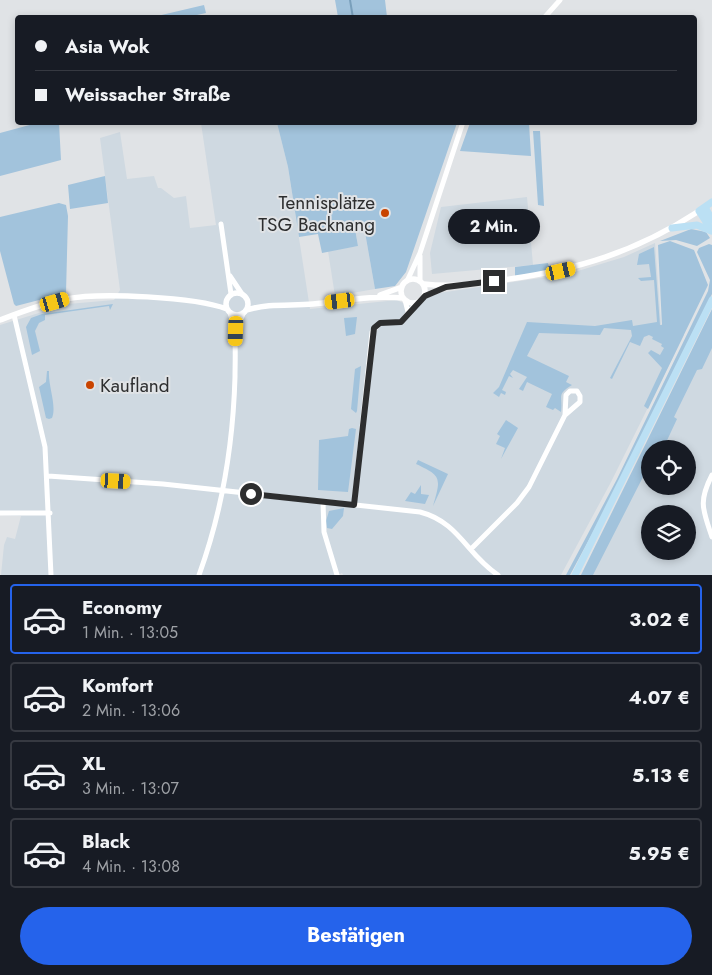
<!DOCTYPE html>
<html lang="de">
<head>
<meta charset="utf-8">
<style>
	body { margin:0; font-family:Jost,sans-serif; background:#242831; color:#f1f3f6; height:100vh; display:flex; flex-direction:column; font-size:19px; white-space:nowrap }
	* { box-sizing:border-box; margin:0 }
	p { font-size:16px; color:#9ea1a6 }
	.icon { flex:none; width:28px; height:28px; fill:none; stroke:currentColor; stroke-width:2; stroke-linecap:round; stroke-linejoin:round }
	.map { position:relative; height:575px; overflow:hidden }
	.sheet { display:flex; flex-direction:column; background:#171b24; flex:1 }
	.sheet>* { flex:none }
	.guide { position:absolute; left:15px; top:15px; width:682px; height:110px; border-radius:5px; box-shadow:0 2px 8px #0003; display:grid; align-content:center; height:110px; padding:0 20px; background:#171b24 }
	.tools { position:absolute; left:641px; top:440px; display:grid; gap:10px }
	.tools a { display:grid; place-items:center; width:55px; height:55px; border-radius:50%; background:#171b24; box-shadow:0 2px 8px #0003; font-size:25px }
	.end { position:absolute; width:22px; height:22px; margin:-11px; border:6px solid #2d2e2f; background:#fff; box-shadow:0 0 0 2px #fff }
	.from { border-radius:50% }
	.bubble { position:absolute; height:35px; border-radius:18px; background:#171b24; box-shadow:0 2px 8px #0003; font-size:16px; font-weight:700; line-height:35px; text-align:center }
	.car { position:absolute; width:15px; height:30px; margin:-15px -8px; border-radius:6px; box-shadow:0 0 4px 1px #0007; background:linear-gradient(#f5c518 24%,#345 0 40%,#f5c518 0 76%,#345 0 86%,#f5c518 0) }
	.guide b { display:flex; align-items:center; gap:18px; height:48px; font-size:19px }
	.guide b+b { border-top:1px solid #363941 }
	.guide i { width:12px; height:12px; background:#f1f3f6 }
	ul { padding:9px 0 0; list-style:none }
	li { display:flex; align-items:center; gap:15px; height:70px; margin:0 10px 8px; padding:0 10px; border:2px solid #363941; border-radius:5px }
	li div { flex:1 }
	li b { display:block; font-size:19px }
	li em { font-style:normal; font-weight:700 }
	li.current { border-color:#2563eb }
	li>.icon { width:45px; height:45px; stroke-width:1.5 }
	.action { display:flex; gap:10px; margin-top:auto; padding:10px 20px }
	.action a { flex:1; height:58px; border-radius:30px; background:#2563eb; color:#fff; font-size:20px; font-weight:700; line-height:58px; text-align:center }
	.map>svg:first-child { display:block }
</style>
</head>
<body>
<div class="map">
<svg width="712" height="575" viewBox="0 0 712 575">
	<rect width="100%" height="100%" fill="#e0e3e6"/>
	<path fill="#cfd9e1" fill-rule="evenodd" d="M 201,123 L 277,123 L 288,167 L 310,309 L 397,300 L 405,304 L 416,305 L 432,294 L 568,274 L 624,257 L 655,243 L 661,324 L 684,335 L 611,482 L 561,575 L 343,575 L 342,573 L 338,575 L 1,575 L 4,545 L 7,537 L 15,539 L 21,516 L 0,515 L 0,325 L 68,304 L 114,300 L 120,290 L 100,138 L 120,132 L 127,179 L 154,176 L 158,188 L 161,188 L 174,198 L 186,196 L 190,228 L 216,225 Z
		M 527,197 L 533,265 L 432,274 L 430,253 L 441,207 Z
		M 363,221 L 375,289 L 335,296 L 328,251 L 358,246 L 354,222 Z
		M 712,328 L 712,575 L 588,575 L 691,365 ZM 650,449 L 688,449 L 688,486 L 650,486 ZM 650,514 L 688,514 L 688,551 L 650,551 Z"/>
	<path fill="#a2c3dc" d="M 335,0 L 385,0 L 387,17 L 338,17 Z
		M 204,5 L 206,13 L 188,17 L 153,17 Z
		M 37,123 L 59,123 L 61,160 L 0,176 L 0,133 Z
		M 277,123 L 457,123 L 406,272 L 395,286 L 375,289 L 363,221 L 354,223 L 358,246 L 322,253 L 318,234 L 299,237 L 288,167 Z
		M 470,123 L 529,123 L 531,156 L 460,151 Z
		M 533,131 L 540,131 L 544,206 L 538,205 Z
		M 105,176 L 108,203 L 70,209 L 68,185 Z
		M 59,203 L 66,205 L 68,216 L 66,293 L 16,306 L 14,304 L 0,251 L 0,217 Z
		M 691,229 L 706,232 L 710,238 L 697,246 L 676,240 L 660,241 Z
		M 670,241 L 694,250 L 708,285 L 648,409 L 644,406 L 662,368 L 648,353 L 651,350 L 660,355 L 664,348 L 661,346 L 662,344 L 652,339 L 653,337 L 649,335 L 644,337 L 640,346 L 630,342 L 612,379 L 610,378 L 632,336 L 631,330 L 604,328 L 600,335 L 539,333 L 527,356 L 569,376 L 566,382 L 572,385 C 556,395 563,395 561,412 L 555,408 L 553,410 L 546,407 L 552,394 L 527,382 L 523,391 L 519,389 L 527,377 L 513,370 L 510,374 L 513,378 L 509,376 L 502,390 L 506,392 L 505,395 L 501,393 L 499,397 L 493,393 L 499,387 L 527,322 L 595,326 L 632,320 L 633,326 L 657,322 L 654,280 L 641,281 L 638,278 L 651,277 L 649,264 L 637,265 L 639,254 L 654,247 L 660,325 L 662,325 L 658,245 Z
		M 709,244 L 712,245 L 712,294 L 619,484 L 570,575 L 566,575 L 617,479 L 708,291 L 710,280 L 697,252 L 699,248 Z
		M 548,263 L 550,271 L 515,276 L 515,267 Z
		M 113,304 L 110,310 L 109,306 L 45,315 L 45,320 L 39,323 L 35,331 L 40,351 L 32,355 L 26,327 L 31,318 L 42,314 Z
		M 712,309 L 712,348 L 702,369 L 697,370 L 674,417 L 677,419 L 663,449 L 650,449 L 650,467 L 647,469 L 650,472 L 644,475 L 593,575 L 581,575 Z
		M 357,317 L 355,334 L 346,336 L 344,318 Z
		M 361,366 L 357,411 L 356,413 L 351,409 L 355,369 Z
		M 47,371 L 49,371 C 48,386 57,406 52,418 L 49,419 L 46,418 L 39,387 L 46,382 Z
		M 506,420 L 518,428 L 501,459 L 505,448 L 496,444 L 500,436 L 497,434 Z
		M 352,428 L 356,429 L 348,492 L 318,490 L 319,440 L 348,436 L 349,429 Z
		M 418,460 L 448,474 L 433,506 C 441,478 442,476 416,464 Z
		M 421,485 L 421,494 L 429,495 L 425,504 L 405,501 L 411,492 L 415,494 Z
		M 344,508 L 343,516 L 332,529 L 327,528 L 326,521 L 329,511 Z"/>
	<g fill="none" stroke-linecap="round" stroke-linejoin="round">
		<path stroke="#799fbb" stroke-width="2" d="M 350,0 L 353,18"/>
		<path stroke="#fff" stroke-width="5" d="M 544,18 L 560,0
			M 221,224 L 231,294
			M 230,276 L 242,294
			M 408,279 L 420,253 L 463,122
			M 420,280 L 420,256
			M 405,300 L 408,312
			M 14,315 L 45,447 L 51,575
			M 236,331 L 243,314
			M 712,475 C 698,502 703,510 712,537
			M 48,476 L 163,484 L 420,512 C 459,522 467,555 498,575
			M 323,502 L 324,532 L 337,575
			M 354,505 L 372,332 L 380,323 L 401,322 L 416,303
			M 0,513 L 50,513
			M 471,549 L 517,503 L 529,487 L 565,415 L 566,395 L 570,391 L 577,391 L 580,396 L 580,402 L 565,415
			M 199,575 C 222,512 233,445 235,377 C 235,355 237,335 230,313"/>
		<path stroke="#fff" stroke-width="5.5" d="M401 291a12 12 0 1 1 24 0a12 12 0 1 1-24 0Z
			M 424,284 C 451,287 476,284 503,280 C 577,270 636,252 699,211
			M226 304a11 11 0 1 1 22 0a11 11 0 1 1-22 0Z
			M 380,295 L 402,287
			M 425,296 L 446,287
			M 247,310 C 269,303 291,306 313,304 C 344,301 372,295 403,298
			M 0,320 C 21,312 44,303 66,299 C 100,292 195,297 227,309"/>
		<path stroke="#bbe0f4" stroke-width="7" d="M 705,207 L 712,220
			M 672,228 L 697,225 L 711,231
			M 712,231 L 699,211 L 712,202
			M 575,575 L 712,300"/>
	</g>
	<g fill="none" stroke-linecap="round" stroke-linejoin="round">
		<path stroke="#2d2e2f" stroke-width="6" d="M 251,494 L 354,505 L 374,328 L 380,323 L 401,322 L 425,296 L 446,287 L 494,281"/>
	</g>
	<g fill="#c94400" stroke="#e0e3e6" stroke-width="2">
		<circle cx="385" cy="213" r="5"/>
		<circle cx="90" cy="385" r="5"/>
	</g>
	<g text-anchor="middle" stroke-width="4" stroke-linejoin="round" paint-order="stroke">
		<g font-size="19" fill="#2d2e2f" stroke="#e0e3e6" text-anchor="end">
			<text x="375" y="209">Tennisplätze<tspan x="375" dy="22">TSG Backnang</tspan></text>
			<text x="100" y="392" text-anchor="start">Kaufland</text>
		</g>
	</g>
</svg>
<div class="tools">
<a><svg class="icon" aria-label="locate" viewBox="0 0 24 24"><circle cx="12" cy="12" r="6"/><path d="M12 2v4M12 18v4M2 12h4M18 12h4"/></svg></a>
<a><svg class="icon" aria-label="layers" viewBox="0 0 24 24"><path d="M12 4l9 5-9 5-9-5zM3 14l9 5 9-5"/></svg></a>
</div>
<i class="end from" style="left:251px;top:494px"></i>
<i class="end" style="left:494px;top:281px"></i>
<div class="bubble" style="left:448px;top:209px;width:92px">2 Min.</div>
<i class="car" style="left:561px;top:271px;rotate:77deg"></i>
<i class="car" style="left:340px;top:301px;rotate:263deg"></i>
<i class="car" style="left:55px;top:302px;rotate:74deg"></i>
<i class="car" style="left:236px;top:331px;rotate:182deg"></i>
<i class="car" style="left:116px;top:481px;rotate:93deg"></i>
<div class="guide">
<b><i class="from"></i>Asia Wok</b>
<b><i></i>Weissacher Straße</b>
</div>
</div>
<section class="sheet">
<ul>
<li class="current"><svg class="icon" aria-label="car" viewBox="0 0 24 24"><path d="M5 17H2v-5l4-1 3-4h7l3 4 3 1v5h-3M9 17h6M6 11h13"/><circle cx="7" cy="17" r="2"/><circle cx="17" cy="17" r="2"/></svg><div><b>Economy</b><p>1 Min. · 13:05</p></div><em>3.02 €</em></li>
<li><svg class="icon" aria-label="car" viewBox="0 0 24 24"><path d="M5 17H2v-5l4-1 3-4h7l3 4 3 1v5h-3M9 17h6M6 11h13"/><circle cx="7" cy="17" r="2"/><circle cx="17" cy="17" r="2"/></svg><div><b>Komfort</b><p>2 Min. · 13:06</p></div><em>4.07 €</em></li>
<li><svg class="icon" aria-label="car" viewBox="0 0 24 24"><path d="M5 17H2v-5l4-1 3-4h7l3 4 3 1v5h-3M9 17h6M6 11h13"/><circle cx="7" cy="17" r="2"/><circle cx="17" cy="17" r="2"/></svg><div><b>XL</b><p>3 Min. · 13:07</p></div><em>5.13 €</em></li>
<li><svg class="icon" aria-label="car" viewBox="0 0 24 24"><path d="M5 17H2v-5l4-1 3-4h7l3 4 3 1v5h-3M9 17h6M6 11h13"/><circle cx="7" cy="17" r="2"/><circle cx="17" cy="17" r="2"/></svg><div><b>Black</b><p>4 Min. · 13:08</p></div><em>5.95 €</em></li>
</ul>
<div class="action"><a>Bestätigen</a></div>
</section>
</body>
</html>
